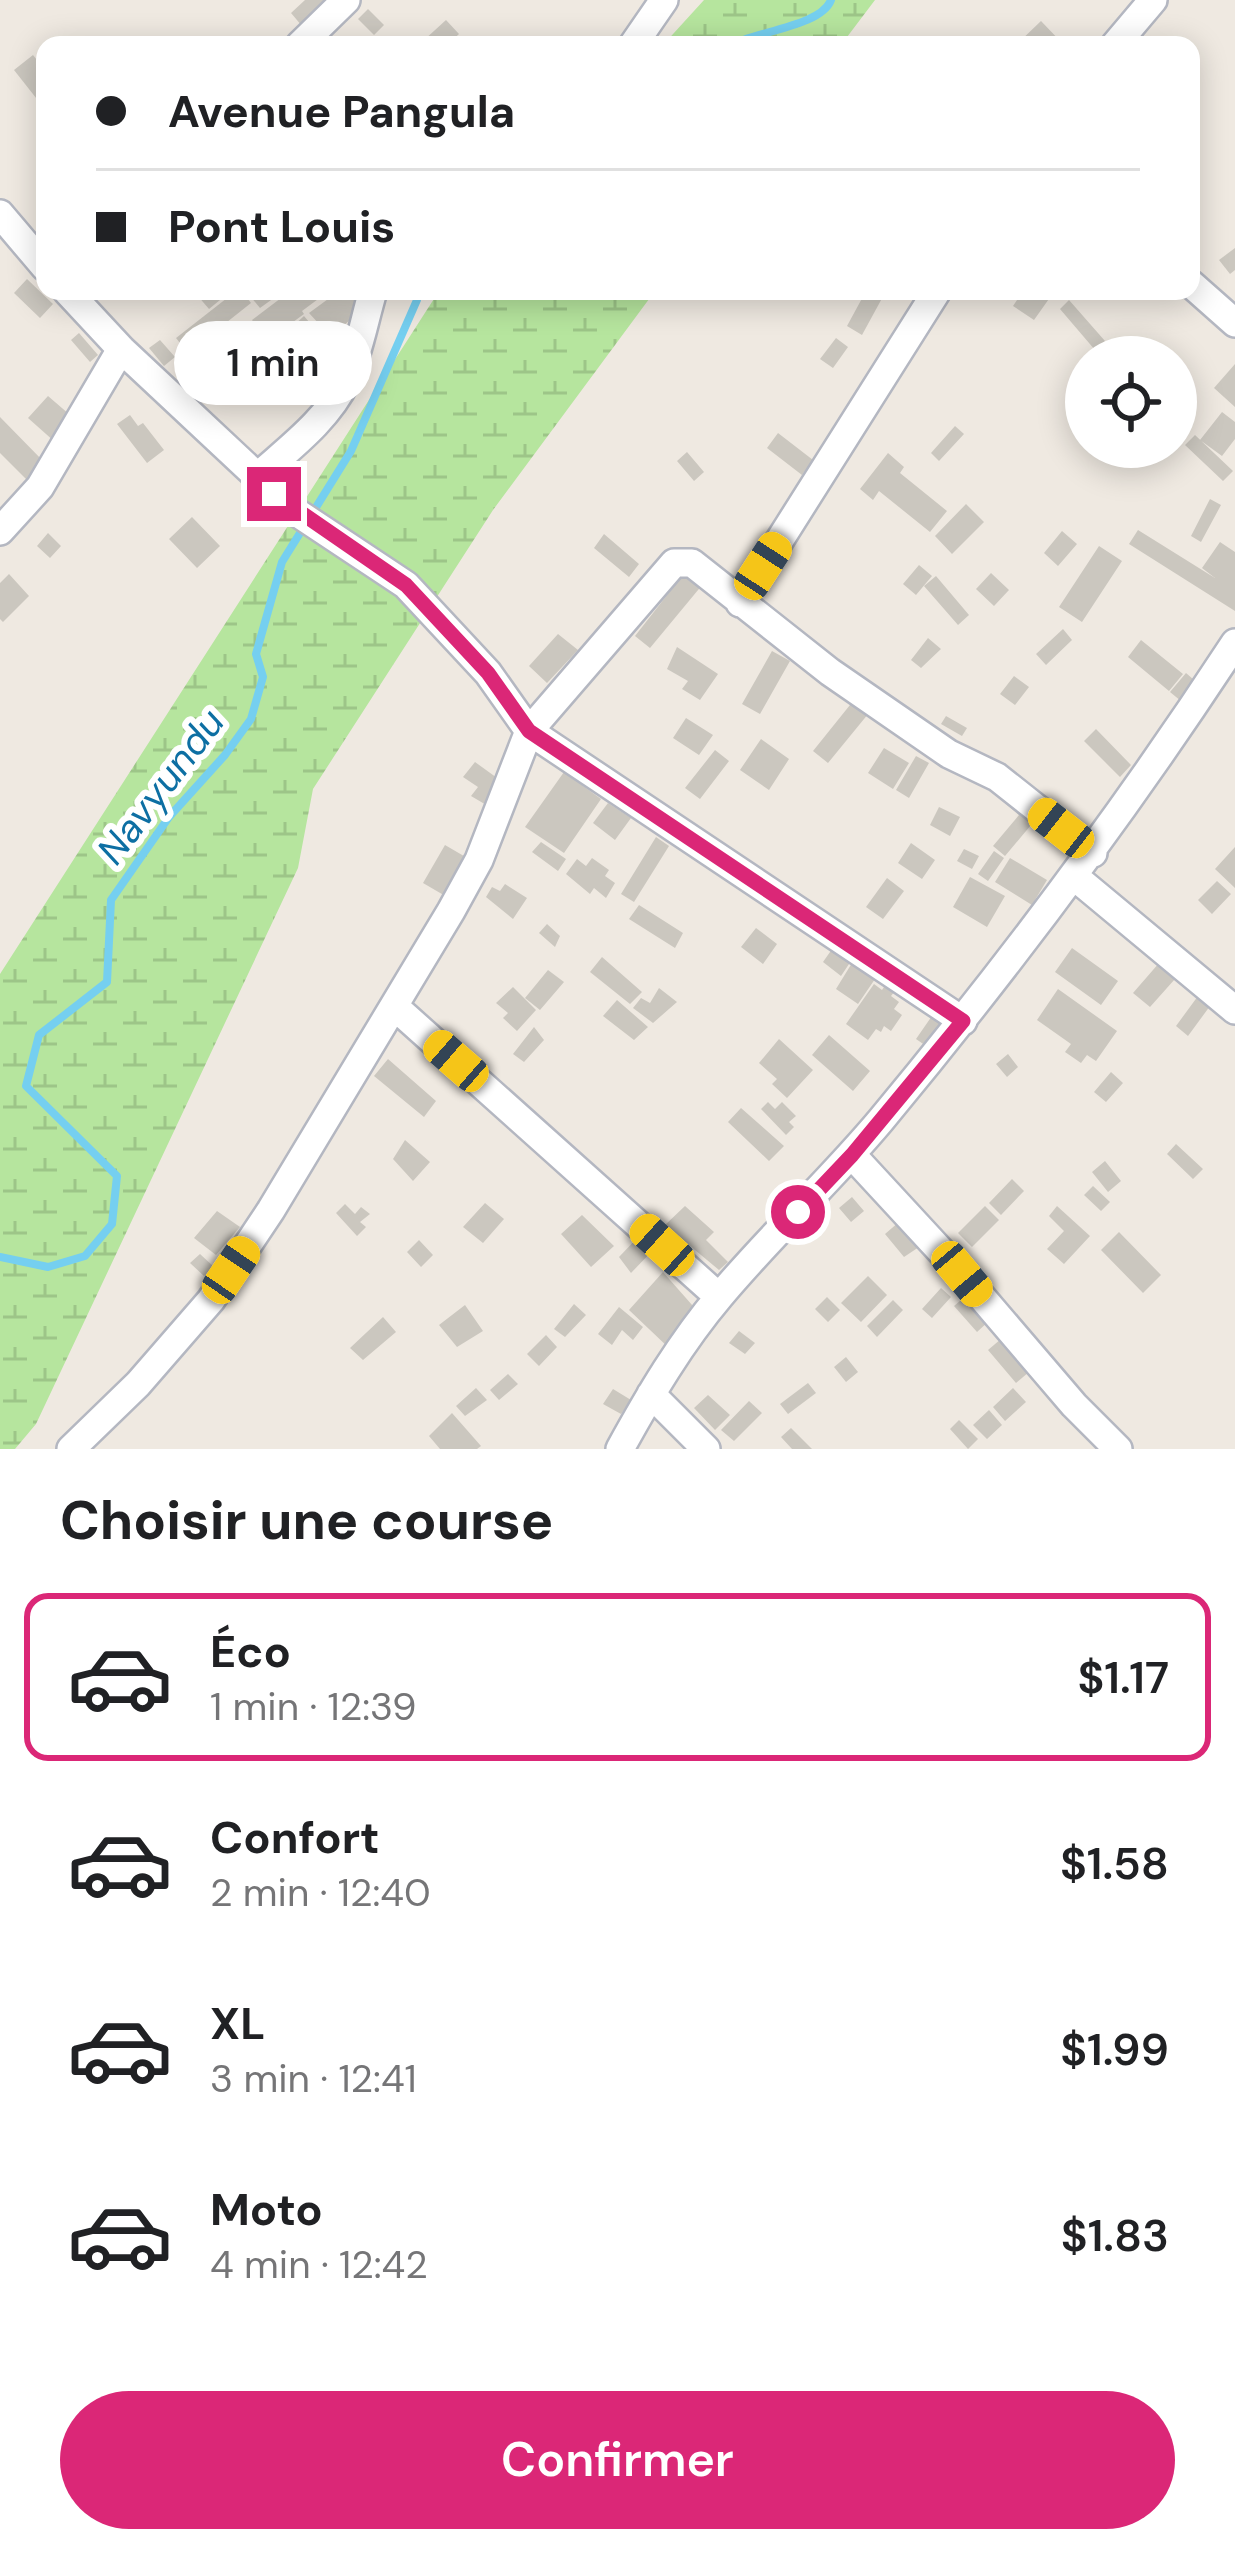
<!DOCTYPE html>
<html lang="fr">
<head>
<meta charset="utf-8">
<style>
	body { margin:0; font-family:"DM Sans",sans-serif; background:#f6f6f6; color:#202124; height:100vh; display:flex; flex-direction:column; font-size:45px; white-space:nowrap }
	* { box-sizing:border-box; margin:0 }
	p { font-size:39px; color:#757577 }
	.icon { flex:none; width:66px; height:66px; fill:none; stroke:currentColor; stroke-width:2; stroke-linecap:round; stroke-linejoin:round }
	.map { position:relative; height:1449px; overflow:hidden }
	.details { display:flex; flex-direction:column; background:#fff; flex:1 }
	.details>* { flex:none }
	.banner { position:absolute; left:36px; top:36px; width:1164px; height:264px; border-radius:24px; box-shadow:0 6px 30px #0003; display:grid; align-content:center; height:264px; padding:0 60px; background:#fff }
	.tools { position:absolute; left:1065px; top:336px; display:grid; gap:24px }
	.tools a { display:grid; place-items:center; width:132px; height:132px; border-radius:50%; background:#fff; box-shadow:0 6px 30px #0003; font-size:60px }
	.end { position:absolute; width:54px; height:54px; margin:-27px; border:15px solid #db2777; background:#fff; box-shadow:0 0 0 6px #fff }
	.from { border-radius:50% }
	.bubble { position:absolute; height:84px; border-radius:42px; background:#fff; box-shadow:0 6px 30px #0003; font-size:39px; font-weight:600; line-height:84px; text-align:center }
	.car { position:absolute; width:36px; height:72px; margin:-36px -18px; border-radius:15px; box-shadow:0 0 9px 3px #0007; background:linear-gradient(#f5c518 24%,#345 0 40%,#f5c518 0 76%,#345 0 86%,#f5c518 0) }
	.banner b { display:flex; align-items:center; gap:42px; height:114px; font-size:45px }
	.banner b+b { border-top:3px solid #e0e0e0 }
	.banner i { width:30px; height:30px; background:#202124 }
	ul { padding:0; list-style:none }
	li { display:flex; align-items:center; gap:36px; height:168px; margin:0 24px 18px; padding:0 36px; border:6px solid transparent; border-radius:24px }
	li div { flex:1 }
	li b { display:block; font-size:45px }
	li em { font-style:normal; font-weight:600 }
	li.current { border-color:#db2777 }
	li>.icon { width:108px; height:108px; stroke-width:1.5 }
	h2 { padding:0 60px; font-size:54px; line-height:144px }
	.action { display:flex; gap:24px; margin-top:auto; padding:24px 60px }
	.action a { flex:1; height:138px; border-radius:72px; background:#db2777; color:#fff; font-size:48px; font-weight:600; line-height:138px; text-align:center }
	.map>svg:first-child { display:block }
</style>
</head>
<body>
<div class="map">
<svg width="1235" height="1449" viewBox="0 0 1235 1449">
	<defs>
		<pattern id="wetland-marsh" width="20" height="14" patternUnits="userSpaceOnUse" patternTransform="scale(3)"><rect width="20" height="14" fill="#b6e59e"/><path d="M1 5h8M5 5V1M11 12h8M15 12V8" fill="none" stroke="#9dc588"/></pattern>
	</defs>
	<rect width="100%" height="100%" fill="#efe9e1"/>
	<path fill="url(#wetland-marsh)" d="M 704,0 L 875,0 L 841,45 L 663,45 Z
		M 439,291 L 655,291 L 493,510 L 313,789 L 298,868 L 36,1424 L 15,1449 L 0,1449 L 0,974 Z"/>
	<g fill="none" stroke-linecap="round" stroke-linejoin="round">
		<path stroke="#75cff0" stroke-width="8" d="M 730,45 C 758,31 821,26 831,0
			M 0,1257 L 48,1267 L 85,1256 L 112,1224 L 117,1176 L 26,1086 L 39,1035 L 107,982 L 111,900 L 169,817 L 225,755 L 251,719 L 263,677 L 256,654 L 282,562 L 351,451 L 417,300 L 416,291"/>
	</g>
	<path fill="#cbc7bf" d="M 305,0 L 330,0 L 302,26 L 291,13 Z
		M 368,9 L 384,25 L 374,35 L 358,19 Z
		M 446,20 L 459,34 L 447,45 L 427,45 L 423,41 Z
		M 1041,21 L 1064,45 L 1016,45 Z
		M 33,55 L 45,70 L 45,99 L 40,103 L 14,70 Z
		M 1235,248 L 1235,270 L 1230,274 L 1219,260 Z
		M 27,279 L 53,304 L 40,318 L 14,293 Z
		M 186,291 L 231,291 L 209,309 L 197,295 L 192,299 Z
		M 236,291 L 242,291 L 251,303 L 188,353 L 176,338 Z
		M 257,291 L 329,291 L 302,311 L 304,314 L 289,325 L 294,331 L 273,347 L 263,334 L 276,325 L 274,322 L 261,332 L 252,320 L 281,298 L 278,295 L 260,308 L 250,296 Z
		M 339,291 L 348,291 L 363,308 L 331,337 L 309,313 Z
		M 866,291 L 886,291 L 862,335 L 847,326 Z
		M 1023,291 L 1043,291 L 1051,296 L 1034,320 L 1013,306 Z
		M 1069,300 L 1105,341 L 1095,350 L 1060,309 Z
		M 304,316 L 315,329 L 303,338 L 293,326 Z
		M 258,330 L 274,359 L 239,379 L 222,357 L 226,354 L 223,350 Z
		M 79,333 L 98,355 L 90,362 L 71,340 Z
		M 836,338 L 848,347 L 833,368 L 820,359 Z
		M 1117,338 L 1126,349 L 1116,357 L 1104,357 L 1100,352 Z
		M 160,340 L 175,357 L 164,366 L 149,348 Z
		M 1235,364 L 1235,407 L 1214,388 Z
		M 48,396 L 84,427 L 64,450 L 28,418 Z
		M 1183,398 L 1193,410 L 1176,426 L 1176,404 Z
		M 1222,412 L 1235,422 L 1235,439 L 1222,456 L 1200,440 Z
		M 130,415 L 138,426 L 143,423 L 164,450 L 147,463 L 117,424 Z
		M 0,417 L 45,463 L 27,480 L 0,453 Z
		M 955,426 L 964,434 L 939,461 L 931,453 Z
		M 778,433 L 813,460 L 802,475 L 767,448 Z
		M 1195,435 L 1233,471 L 1223,481 L 1185,445 Z
		M 687,452 L 704,472 L 694,481 L 677,461 Z
		M 888,453 L 904,467 L 900,473 L 947,511 L 930,532 L 879,491 L 873,500 L 860,489 Z
		M 1210,499 L 1221,505 L 1201,542 L 1191,536 Z
		M 966,504 L 984,522 L 952,554 L 935,536 Z
		M 192,517 L 220,546 L 197,568 L 169,539 Z
		M 1138,530 L 1215,578 L 1202,568 L 1220,542 L 1235,552 L 1235,611 L 1129,544 Z
		M 1062,531 L 1077,544 L 1058,566 L 1044,553 Z
		M 48,533 L 61,546 L 50,558 L 37,546 Z
		M 604,534 L 639,564 L 629,577 L 594,548 Z
		M 1099,546 L 1122,561 L 1082,622 L 1059,607 Z
		M 919,565 L 932,576 L 916,595 L 903,584 Z
		M 686,571 L 703,584 L 650,648 L 635,636 Z
		M 991,573 L 1009,590 L 994,606 L 976,589 Z
		M 9,574 L 29,596 L 3,622 L 0,619 L 0,583 Z
		M 936,576 L 969,615 L 958,625 L 924,586 Z
		M 1063,629 L 1072,640 L 1046,665 L 1036,654 Z
		M 558,634 L 578,650 L 547,683 L 529,666 Z
		M 928,638 L 941,649 L 921,668 L 911,660 Z
		M 1141,640 L 1183,674 L 1169,691 L 1128,657 Z
		M 677,647 L 718,674 L 700,700 L 682,689 L 688,681 L 667,669 Z
		M 772,651 L 790,661 L 760,714 L 742,704 Z
		M 1186,673 L 1202,687 L 1187,706 L 1170,692 Z
		M 1014,676 L 1029,687 L 1015,705 L 1000,694 Z
		M 858,695 L 873,708 L 828,763 L 813,751 Z
		M 946,716 L 967,728 L 962,736 L 941,724 Z
		M 686,718 L 713,735 L 699,755 L 673,738 Z
		M 1096,729 L 1131,765 L 1120,777 L 1084,741 Z
		M 761,739 L 789,759 L 769,790 L 740,770 Z
		M 884,748 L 909,763 L 893,789 L 868,773 Z
		M 715,750 L 729,761 L 700,799 L 685,788 Z
		M 916,756 L 929,763 L 909,798 L 896,790 Z
		M 475,762 L 504,783 L 488,806 L 471,796 L 478,787 L 463,777 Z
		M 564,772 L 601,799 L 564,853 L 525,827 Z
		M 1007,788 L 1050,824 L 1042,834 L 1031,825 L 1005,856 L 993,846 L 1019,815 L 999,798 Z
		M 608,803 L 631,818 L 615,840 L 593,823 Z
		M 939,807 L 960,817 L 950,836 L 930,825 Z
		M 656,837 L 669,846 L 634,902 L 621,894 Z
		M 541,842 L 566,859 L 558,871 L 532,852 Z
		M 911,843 L 935,860 L 922,879 L 898,863 Z
		M 445,845 L 469,859 L 447,897 L 423,883 Z
		M 1235,847 L 1235,888 L 1215,869 Z
		M 964,849 L 979,856 L 972,869 L 957,861 Z
		M 994,851 L 1004,858 L 988,881 L 978,874 Z
		M 592,858 L 609,870 L 605,876 L 615,883 L 606,898 L 594,888 L 590,894 L 566,874 L 577,859 L 586,866 Z
		M 1010,858 L 1047,880 L 1032,905 L 995,882 Z
		M 970,877 L 1005,896 L 987,927 L 953,907 Z
		M 887,878 L 904,891 L 883,919 L 866,907 Z
		M 1217,881 L 1231,894 L 1212,914 L 1198,900 Z
		M 505,884 L 527,898 L 513,919 L 486,897 L 492,887 L 500,891 Z
		M 639,905 L 683,933 L 675,948 L 629,919 Z
		M 547,924 L 560,936 L 555,947 L 539,933 Z
		M 756,928 L 777,944 L 763,964 L 741,947 Z
		M 837,942 L 855,955 L 841,976 L 823,962 Z
		M 1072,948 L 1118,981 L 1101,1005 L 1055,972 Z
		M 1166,955 L 1183,970 L 1150,1007 L 1133,993 Z
		M 602,957 L 642,992 L 630,1004 L 590,972 Z
		M 852,963 L 875,979 L 858,1004 L 836,989 Z
		M 548,970 L 564,982 L 540,1010 L 525,998 Z
		M 874,984 L 882,990 L 886,984 L 895,991 L 891,996 L 899,1002 L 894,1009 L 902,1015 L 891,1031 L 884,1026 L 881,1032 L 876,1029 L 868,1040 L 846,1024 Z
		M 513,987 L 536,1010 L 517,1031 L 503,1018 L 508,1013 L 496,1003 Z
		M 659,988 L 677,1002 L 653,1023 L 633,1008 L 641,998 L 650,1003 Z
		M 1058,989 L 1117,1031 L 1096,1061 L 1087,1055 L 1081,1063 L 1065,1052 L 1071,1044 L 1037,1020 Z
		M 1198,996 L 1210,1006 L 1188,1036 L 1176,1026 Z
		M 617,1000 L 648,1027 L 634,1040 L 603,1016 Z
		M 934,1013 L 947,1023 L 929,1048 L 916,1039 Z
		M 534,1027 L 544,1040 L 524,1062 L 513,1054 Z
		M 829,1035 L 870,1071 L 853,1091 L 812,1055 Z
		M 779,1039 L 813,1070 L 787,1098 L 772,1084 L 777,1079 L 759,1063 Z
		M 1008,1054 L 1018,1067 L 1007,1077 L 996,1064 Z
		M 388,1059 L 436,1101 L 424,1117 L 374,1076 Z
		M 1111,1072 L 1123,1083 L 1106,1102 L 1094,1092 Z
		M 768,1102 L 775,1109 L 782,1102 L 796,1116 L 789,1122 L 794,1127 L 786,1135 L 761,1109 Z
		M 741,1108 L 784,1146 L 769,1161 L 728,1122 Z
		M 405,1140 L 430,1162 L 413,1181 L 393,1159 Z
		M 1176,1144 L 1203,1169 L 1193,1179 L 1167,1154 Z
		M 1105,1161 L 1121,1181 L 1108,1192 L 1092,1172 Z
		M 1012,1179 L 1024,1191 L 1001,1215 L 989,1203 Z
		M 1093,1186 L 1110,1202 L 1101,1211 L 1084,1195 Z
		M 852,1197 L 864,1211 L 851,1222 L 839,1208 Z
		M 485,1203 L 504,1219 L 483,1243 L 463,1227 Z
		M 345,1204 L 355,1214 L 361,1207 L 370,1214 L 360,1222 L 366,1227 L 357,1236 L 336,1213 Z
		M 685,1206 L 714,1232 L 706,1240 L 728,1262 L 719,1270 L 665,1225 Z
		M 985,1206 L 999,1220 L 972,1247 L 958,1233 Z
		M 1057,1206 L 1090,1236 L 1064,1264 L 1047,1249 L 1064,1231 L 1049,1216 Z
		M 217,1211 L 240,1227 L 216,1255 L 194,1238 Z
		M 582,1215 L 614,1246 L 591,1267 L 561,1234 Z
		M 906,1216 L 928,1241 L 904,1257 L 885,1234 Z
		M 1119,1232 L 1161,1275 L 1143,1293 L 1101,1250 Z
		M 641,1234 L 655,1248 L 631,1273 L 619,1257 Z
		M 419,1240 L 433,1255 L 421,1267 L 407,1252 Z
		M 200,1254 L 214,1267 L 204,1276 L 190,1263 Z
		M 663,1272 L 700,1314 L 670,1349 L 629,1310 Z
		M 868,1276 L 887,1295 L 861,1322 L 841,1303 Z
		M 941,1288 L 951,1297 L 932,1318 L 922,1309 Z
		M 967,1295 L 989,1321 L 977,1332 L 954,1306 Z
		M 827,1297 L 840,1310 L 828,1322 L 815,1309 Z
		M 893,1300 L 903,1310 L 877,1337 L 867,1326 Z
		M 574,1304 L 586,1315 L 565,1337 L 554,1329 Z
		M 465,1305 L 483,1331 L 457,1347 L 439,1325 Z
		M 619,1307 L 643,1327 L 633,1340 L 622,1330 L 612,1345 L 598,1334 Z
		M 383,1317 L 396,1332 L 363,1360 L 350,1348 Z
		M 739,1331 L 755,1343 L 745,1354 L 729,1343 Z
		M 546,1335 L 557,1347 L 539,1366 L 527,1354 Z
		M 1001,1339 L 1029,1372 L 1016,1383 L 988,1350 Z
		M 846,1357 L 858,1372 L 846,1382 L 834,1367 Z
		M 508,1374 L 518,1384 L 499,1400 L 490,1390 Z
		M 808,1383 L 816,1393 L 788,1414 L 780,1404 Z
		M 476,1388 L 487,1400 L 465,1416 L 456,1406 Z
		M 1013,1388 L 1026,1402 L 1005,1421 L 993,1407 Z
		M 613,1389 L 631,1400 L 621,1414 L 603,1404 Z
		M 708,1395 L 730,1415 L 715,1430 L 694,1408 Z
		M 749,1401 L 762,1413 L 734,1441 L 721,1430 Z
		M 989,1410 L 1002,1425 L 987,1439 L 973,1425 Z
		M 452,1413 L 481,1446 L 477,1449 L 440,1449 L 429,1436 Z
		M 959,1420 L 978,1439 L 968,1449 L 950,1429 Z
		M 791,1428 L 812,1449 L 792,1449 L 781,1437 Z"/>
	<g fill="none" stroke-linecap="round" stroke-linejoin="round">
		<g stroke="#b4b7c1" stroke-width="32">
			<path id="street" d="M 300,45 L 346,0
				M 633,45 L 664,0
				M 1115,45 L 1153,0
				M 0,214 L 45,267
				M 1191,284 L 1235,323
				M 67,291 L 121,349 L 293,510 L 406,585 L 488,673 L 529,731 L 963,1021
				M 256,478 C 288,449 327,421 346,381 C 359,352 364,321 373,291
				M 0,531 L 40,487 L 121,349
				M 740,603 L 937,291
				M 1075,877 L 1235,1010
				M 394,1006 L 719,1297
				M 852,1155 L 962,1274 L 1074,1405 L 1118,1449
				M 651,1394 L 706,1449
				M 71,1449 L 138,1384 L 211,1300 L 271,1210 L 451,911 L 479,860 L 529,731 L 674,563 L 692,563 L 830,672 L 949,754 L 997,777 L 1093,853
				M 620,1449 C 649,1396 681,1342 720,1296 C 771,1235 830,1181 881,1120 C 1008,967 1126,810 1235,643"/>
		</g>
		<use href="#street" stroke="#fff" stroke-width="27"/>
	</g>
	<g fill="none" stroke-linecap="round" stroke-linejoin="round">
		<path stroke="#db2777" stroke-width="15" d="M 274,494 L 406,585 L 488,673 L 529,731 L 963,1021 L 852,1155 L 798,1212"/>
	</g>
	<g text-anchor="middle" stroke-width="12" stroke-linejoin="round" paint-order="stroke">
		<g font-size="39" font-style="italic" fill="#0d6fa3" stroke="#fff">
			<text transform="translate(160 786) rotate(-53)" y="14">Navyundu</text>
		</g>
	</g>
</svg>
<div class="tools">
<a><svg class="icon" aria-label="locate" viewBox="0 0 24 24"><circle cx="12" cy="12" r="6"/><path d="M12 2v4M12 18v4M2 12h4M18 12h4"/></svg></a>
</div>
<i class="end from" style="left:798px;top:1212px"></i>
<i class="end" style="left:274px;top:494px"></i>
<div class="bubble" style="left:174px;top:321px;width:198px">1 min</div>
<i class="car" style="left:763px;top:566px;rotate:33deg"></i>
<i class="car" style="left:1061px;top:828px;rotate:308deg"></i>
<i class="car" style="left:456px;top:1061px;rotate:311deg"></i>
<i class="car" style="left:662px;top:1245px;rotate:312deg"></i>
<i class="car" style="left:231px;top:1270px;rotate:34deg"></i>
<i class="car" style="left:962px;top:1274px;rotate:140deg"></i>
<div class="banner">
<b><i class="from"></i>Avenue Pangula</b>
<b><i></i>Pont Louis</b>
</div>
</div>
<section class="details">
<h2>Choisir une course</h2>
<ul>
<li class="current"><svg class="icon" aria-label="car" viewBox="0 0 24 24"><path d="M5 17H2v-5l4-1 3-4h7l3 4 3 1v5h-3M9 17h6M6 11h13"/><circle cx="7" cy="17" r="2"/><circle cx="17" cy="17" r="2"/></svg><div><b>Éco</b><p>1 min · 12:39</p></div><em>$1.17</em></li>
<li><svg class="icon" aria-label="car" viewBox="0 0 24 24"><path d="M5 17H2v-5l4-1 3-4h7l3 4 3 1v5h-3M9 17h6M6 11h13"/><circle cx="7" cy="17" r="2"/><circle cx="17" cy="17" r="2"/></svg><div><b>Confort</b><p>2 min · 12:40</p></div><em>$1.58</em></li>
<li><svg class="icon" aria-label="car" viewBox="0 0 24 24"><path d="M5 17H2v-5l4-1 3-4h7l3 4 3 1v5h-3M9 17h6M6 11h13"/><circle cx="7" cy="17" r="2"/><circle cx="17" cy="17" r="2"/></svg><div><b>XL</b><p>3 min · 12:41</p></div><em>$1.99</em></li>
<li><svg class="icon" aria-label="car" viewBox="0 0 24 24"><path d="M5 17H2v-5l4-1 3-4h7l3 4 3 1v5h-3M9 17h6M6 11h13"/><circle cx="7" cy="17" r="2"/><circle cx="17" cy="17" r="2"/></svg><div><b>Moto</b><p>4 min · 12:42</p></div><em>$1.83</em></li>
</ul>
<div class="action"><a>Confirmer</a></div>
</section>
</body>
</html>
